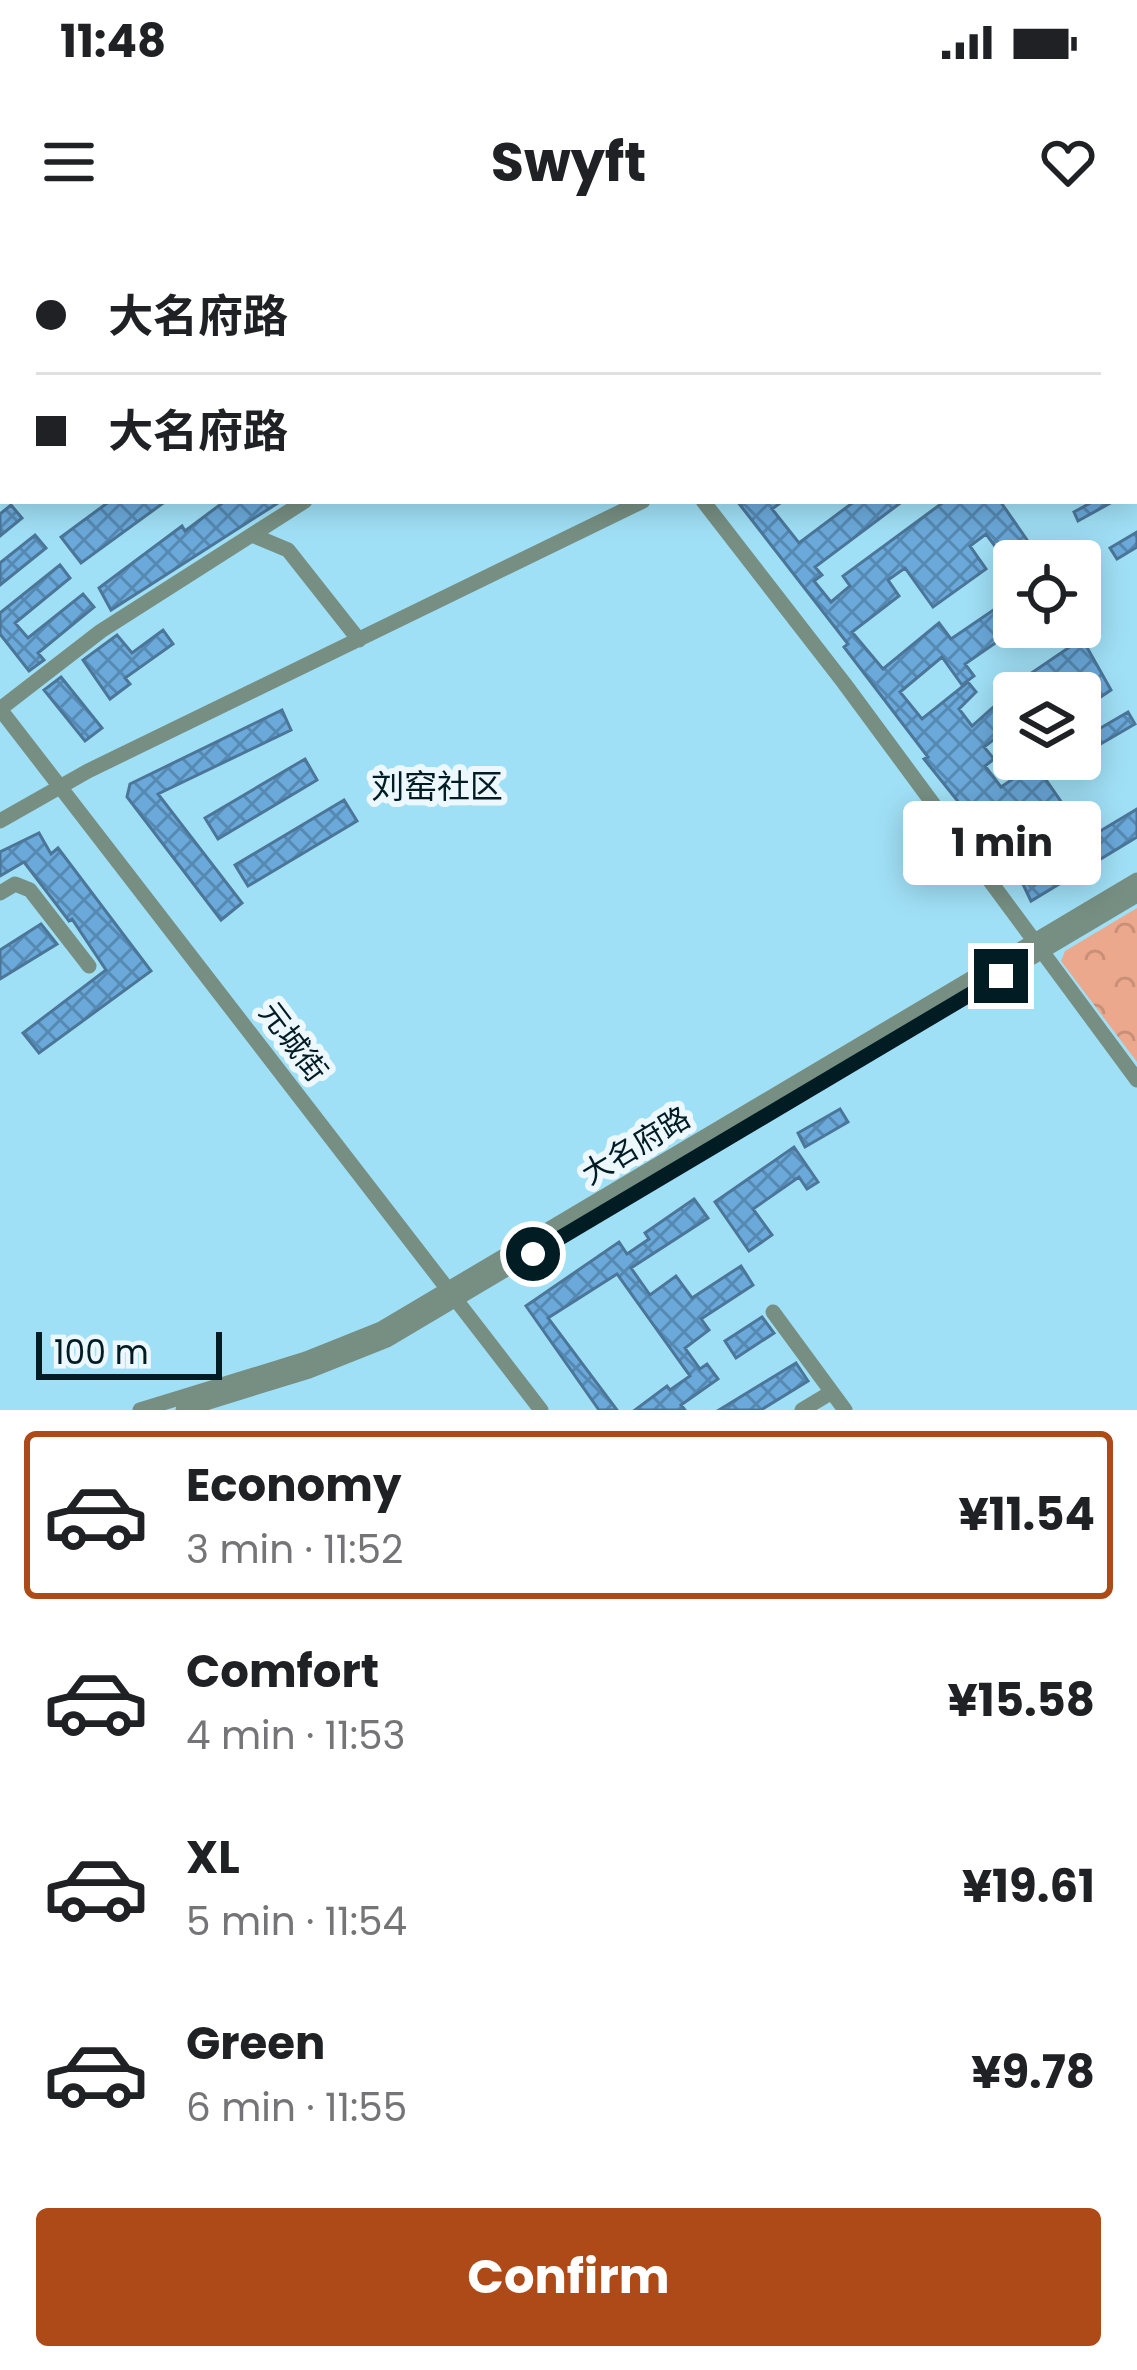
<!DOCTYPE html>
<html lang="en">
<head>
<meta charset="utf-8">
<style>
	body { margin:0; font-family:Poppins,"Noto Sans SC",sans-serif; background:#f2f2f2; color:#202124; height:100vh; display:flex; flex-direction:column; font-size:45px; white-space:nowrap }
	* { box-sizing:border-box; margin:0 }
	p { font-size:39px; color:#757577 }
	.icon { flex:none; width:66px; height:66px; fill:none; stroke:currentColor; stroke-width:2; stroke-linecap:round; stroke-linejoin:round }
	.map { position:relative; height:1170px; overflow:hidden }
	.details { display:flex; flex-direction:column; background:#fff; flex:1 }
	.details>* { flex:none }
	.top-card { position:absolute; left:0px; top:0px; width:1137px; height:264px; box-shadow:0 6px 30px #0003; display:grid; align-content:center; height:264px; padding:0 36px; background:#fff }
	.controls { position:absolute; left:993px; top:300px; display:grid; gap:24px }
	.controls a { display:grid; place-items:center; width:108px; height:108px; border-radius:12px; background:#fff; box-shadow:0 6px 30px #0003; font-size:60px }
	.scale { position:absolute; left:36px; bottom:30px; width:186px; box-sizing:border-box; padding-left:12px; border:6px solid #021c24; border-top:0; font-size:33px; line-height:42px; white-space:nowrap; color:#021c24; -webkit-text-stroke:9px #ecf8fd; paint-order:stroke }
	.end { position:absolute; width:54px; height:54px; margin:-27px; border:15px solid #021c24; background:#fff; box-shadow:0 0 0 6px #fff }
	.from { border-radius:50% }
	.bubble { position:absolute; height:84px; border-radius:12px; background:#fff; box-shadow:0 6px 30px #0003; font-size:39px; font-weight:700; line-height:84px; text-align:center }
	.top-card b { display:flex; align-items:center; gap:42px; height:114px; font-size:45px }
	.top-card b+b { border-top:3px solid #e0e0e0 }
	.top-card i { width:30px; height:30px; background:#202124 }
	ul { padding:21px 0 0; list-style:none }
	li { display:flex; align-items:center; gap:36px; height:168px; margin:0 24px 18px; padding:0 12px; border:6px solid transparent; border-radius:12px }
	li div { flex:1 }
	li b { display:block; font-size:45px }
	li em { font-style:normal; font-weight:700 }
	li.selected { border-color:#ae4918 }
	li>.icon { width:108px; height:108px; stroke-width:1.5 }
	.cta { display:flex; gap:24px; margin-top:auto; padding:24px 36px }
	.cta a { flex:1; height:138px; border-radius:12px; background:#ae4918; color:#fff; font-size:48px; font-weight:700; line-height:138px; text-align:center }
	.status { display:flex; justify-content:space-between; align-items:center; height:84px; padding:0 60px; background:#fff; direction:ltr }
	.status svg { height:33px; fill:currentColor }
	header { display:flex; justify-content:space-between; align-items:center; height:156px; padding:0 36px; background:#fff; font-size:54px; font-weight:700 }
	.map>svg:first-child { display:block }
</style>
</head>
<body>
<div class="status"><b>11:48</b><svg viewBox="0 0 49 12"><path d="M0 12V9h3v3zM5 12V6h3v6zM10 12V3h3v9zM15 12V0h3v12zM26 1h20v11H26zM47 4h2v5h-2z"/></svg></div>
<header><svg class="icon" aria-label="menu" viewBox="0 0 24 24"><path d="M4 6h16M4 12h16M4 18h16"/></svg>Swyft<svg class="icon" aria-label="heart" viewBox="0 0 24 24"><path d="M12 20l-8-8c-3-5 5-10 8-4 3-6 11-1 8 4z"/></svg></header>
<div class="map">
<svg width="1137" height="1170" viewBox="0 0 1137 1170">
	<defs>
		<pattern id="forest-crowns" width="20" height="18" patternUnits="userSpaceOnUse" patternTransform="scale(3)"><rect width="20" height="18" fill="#eca88c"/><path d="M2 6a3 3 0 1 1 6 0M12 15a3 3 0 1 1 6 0" fill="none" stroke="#c99079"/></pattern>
		<pattern id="building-cross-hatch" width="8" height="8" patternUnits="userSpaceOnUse" patternTransform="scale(3)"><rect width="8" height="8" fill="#6ba9da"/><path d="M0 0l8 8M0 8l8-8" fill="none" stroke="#5689b1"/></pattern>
	</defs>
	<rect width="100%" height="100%" fill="#a0e0f7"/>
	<path fill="url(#forest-crowns)" d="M 1137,668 L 1137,822 L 1061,721 L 1065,711 Z"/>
	<path fill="url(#building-cross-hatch)" stroke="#4b7698" stroke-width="3" d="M 110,261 L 166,261 L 81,323 L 61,297 Z
		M 225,261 L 281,261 L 111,370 L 99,348 L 182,286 L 185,291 Z
		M 737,261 L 783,261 L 772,269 L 799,303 L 855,261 L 903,261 L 815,327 L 822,335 L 814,341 L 831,362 L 850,346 L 843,336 L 945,261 L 1000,261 L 1027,300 L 1003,317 L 986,294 L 970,306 L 986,329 L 933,367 L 905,328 L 888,340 L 899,356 L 852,392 L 883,429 L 939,383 L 951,399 L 1014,356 L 1014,390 L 965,424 L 974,436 L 962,445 L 942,417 L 900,452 L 922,479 L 968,442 L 976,452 L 959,469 L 972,486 L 1009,453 L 1002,453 L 1077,402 L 1079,405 L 1084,402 L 1111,450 L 1080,471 L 1080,453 L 1014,453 L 1014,484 L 984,507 L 994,519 L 985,526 L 1001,547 L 1035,524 L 1087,599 L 1137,569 L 1137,597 L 1031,661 L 1021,640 L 924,519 L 928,517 L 844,407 L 848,404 Z
		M 1094,261 L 1114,261 L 1078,281 L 1074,272 Z
		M 11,265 L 22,278 L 0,296 L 0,274 Z
		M 1137,292 L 1137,307 L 1117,319 L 1110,308 Z
		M 35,295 L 46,308 L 0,345 L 0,323 Z
		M 60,325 L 70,338 L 15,383 L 28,398 L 83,354 L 94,367 L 38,413 L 44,420 L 29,431 L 0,394 L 0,373 Z
		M 163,390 L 173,404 L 125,438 L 130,444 L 110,459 L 83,420 L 117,395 L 132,413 Z
		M 61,437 L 102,488 L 85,501 L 44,450 Z
		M 282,470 L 291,490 L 158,554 L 242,663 L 221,680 L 127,557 L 130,544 Z
		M 1128,472 L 1135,484 L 1080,516 L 1080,500 Z
		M 305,519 L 317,540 L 218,599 L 205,578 Z
		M 344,560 L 357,581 L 248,646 L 235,625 Z
		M 39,593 L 51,614 L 58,608 L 151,731 L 39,813 L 23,793 L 106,730 L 72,679 L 69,681 L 24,622 L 0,636 L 0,612 Z
		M 41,684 L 57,704 L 0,739 L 0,710 Z
		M 840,869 L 848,882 L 805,907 L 798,893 Z
		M 794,907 L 818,942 L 807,949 L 799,937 L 753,969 L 772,995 L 749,1011 L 715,962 Z
		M 694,959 L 708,978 L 631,1028 L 650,1055 L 676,1036 L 692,1058 L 741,1026 L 753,1045 L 701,1079 L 709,1090 L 685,1108 L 700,1129 L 707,1124 L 718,1139 L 681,1165 L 685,1170 L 635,1170 L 667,1146 L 670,1150 L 690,1136 L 617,1034 L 548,1078 L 617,1170 L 599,1170 L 526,1066 L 619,1002 L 627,1014 L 649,999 L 645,993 Z
		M 762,1077 L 774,1093 L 736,1118 L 725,1101 Z
		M 796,1123 L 808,1141 L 761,1170 L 719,1170 Z"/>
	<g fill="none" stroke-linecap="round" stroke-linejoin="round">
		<path stroke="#778f83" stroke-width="15" d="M 504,0 L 507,3
			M 74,3 L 82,0
			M 993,3 L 996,0
			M 0,33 L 3,31
			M 1134,94 L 1137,100
			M 703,261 L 844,443 L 1137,840
			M 252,295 L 288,310 L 359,400
			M 0,469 L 541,1170
			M 0,469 L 101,391 L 305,261
			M 0,581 L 88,531 L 643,261
			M 0,653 L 15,644 L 30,650 L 89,726
			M 773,1072 L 845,1170
			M 140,1170 L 306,1119 L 381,1089 L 1137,640
			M 183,1170 L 309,1131 L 387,1100 L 1137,655
			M 802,1170 L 832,1152"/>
	</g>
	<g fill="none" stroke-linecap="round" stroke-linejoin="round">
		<path stroke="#021c24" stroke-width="15" d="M 533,1014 L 1001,736"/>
	</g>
	<g text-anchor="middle" stroke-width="12" stroke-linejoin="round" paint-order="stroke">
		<g font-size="30" fill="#021c24" stroke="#ecf8fd">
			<text transform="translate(293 802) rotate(53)" y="10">元城街</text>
			<text transform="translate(636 906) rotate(-31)" y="10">大名府路</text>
		</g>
		<g font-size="33" fill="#021c24" stroke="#ecf8fd">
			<text x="437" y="558">刘窑社区</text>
		</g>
	</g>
</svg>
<div class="controls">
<a><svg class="icon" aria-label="locate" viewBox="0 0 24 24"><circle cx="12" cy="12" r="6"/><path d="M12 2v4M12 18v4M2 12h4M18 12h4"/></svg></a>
<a><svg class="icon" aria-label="layers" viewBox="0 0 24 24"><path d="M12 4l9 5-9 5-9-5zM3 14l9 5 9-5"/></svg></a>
</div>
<div class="scale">100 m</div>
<i class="end from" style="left:533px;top:1014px"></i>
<i class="end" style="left:1001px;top:736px"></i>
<div class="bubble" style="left:903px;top:561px;width:198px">1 min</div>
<div class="top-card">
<b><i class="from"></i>大名府路</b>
<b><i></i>大名府路</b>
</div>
</div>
<section class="details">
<ul>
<li class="selected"><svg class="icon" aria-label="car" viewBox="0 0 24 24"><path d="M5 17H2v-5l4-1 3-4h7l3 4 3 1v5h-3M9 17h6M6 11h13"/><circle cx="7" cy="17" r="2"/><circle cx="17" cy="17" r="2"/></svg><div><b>Economy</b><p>3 min · 11:52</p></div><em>¥11.54</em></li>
<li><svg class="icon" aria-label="car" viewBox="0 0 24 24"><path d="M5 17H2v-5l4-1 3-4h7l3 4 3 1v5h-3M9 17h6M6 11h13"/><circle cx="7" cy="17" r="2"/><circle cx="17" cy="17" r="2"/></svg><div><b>Comfort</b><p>4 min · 11:53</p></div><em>¥15.58</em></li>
<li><svg class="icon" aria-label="car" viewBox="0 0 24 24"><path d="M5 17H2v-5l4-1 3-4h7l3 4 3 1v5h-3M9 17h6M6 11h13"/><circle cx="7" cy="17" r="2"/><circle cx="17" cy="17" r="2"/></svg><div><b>XL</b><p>5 min · 11:54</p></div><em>¥19.61</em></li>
<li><svg class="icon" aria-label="car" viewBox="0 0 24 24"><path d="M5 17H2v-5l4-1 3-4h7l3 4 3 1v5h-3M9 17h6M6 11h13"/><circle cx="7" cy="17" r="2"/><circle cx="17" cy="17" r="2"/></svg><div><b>Green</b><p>6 min · 11:55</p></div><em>¥9.78</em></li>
</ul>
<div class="cta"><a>Confirm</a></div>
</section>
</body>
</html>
